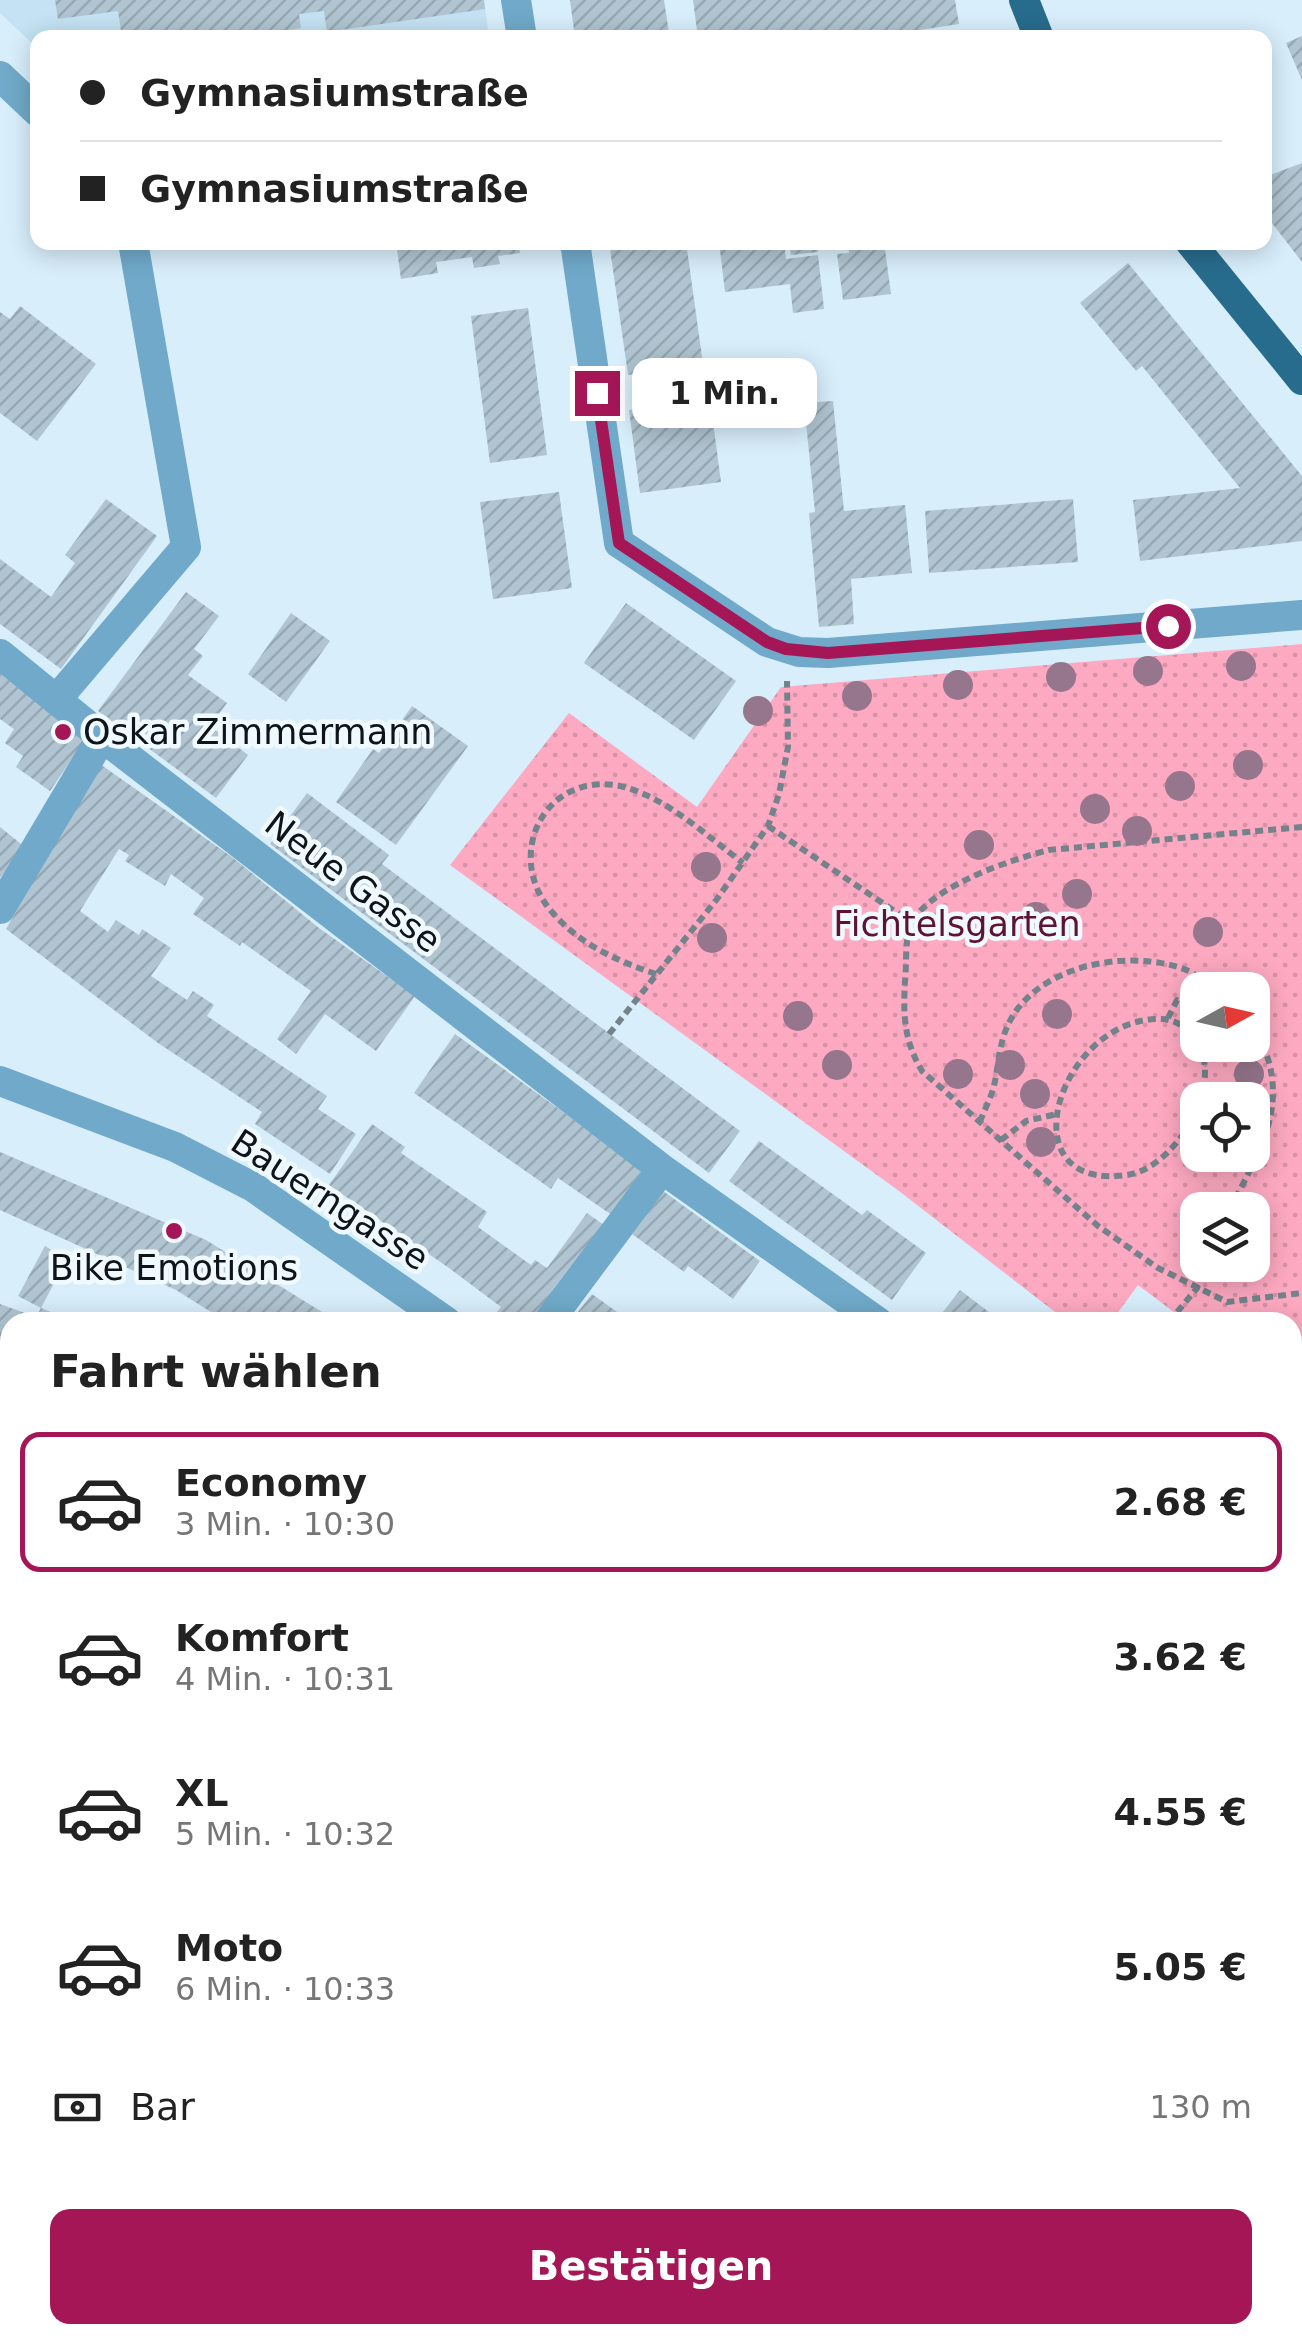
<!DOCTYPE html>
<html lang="de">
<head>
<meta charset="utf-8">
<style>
	body { margin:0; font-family:"DejaVu Sans",sans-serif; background:#f6f6f6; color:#222; height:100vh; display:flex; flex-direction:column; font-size:38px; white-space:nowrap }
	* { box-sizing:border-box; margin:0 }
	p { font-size:32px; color:#767676 }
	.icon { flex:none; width:55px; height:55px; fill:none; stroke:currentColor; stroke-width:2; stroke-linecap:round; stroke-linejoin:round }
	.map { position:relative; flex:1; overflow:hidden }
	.sheet { position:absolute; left:0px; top:1312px; width:1302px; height:1032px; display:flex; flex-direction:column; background:#fff; border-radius:30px 30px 0 0; box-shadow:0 5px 25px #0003 }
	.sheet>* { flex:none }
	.banner { position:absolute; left:30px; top:30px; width:1242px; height:220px; border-radius:20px; box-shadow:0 5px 25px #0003; display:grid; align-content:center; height:220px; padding:0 50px; background:#fff }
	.needle { width:65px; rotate:82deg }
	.fabs { position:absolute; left:1180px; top:972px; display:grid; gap:20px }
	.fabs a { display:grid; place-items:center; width:90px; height:90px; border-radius:20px; background:#fff; box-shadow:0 5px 25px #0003; font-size:50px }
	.end { position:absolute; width:45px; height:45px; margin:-22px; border:12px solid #a51657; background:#fff; box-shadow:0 0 0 5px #fff }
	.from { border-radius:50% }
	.bubble { position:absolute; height:70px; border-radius:20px; background:#fff; box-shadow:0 5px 25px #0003; font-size:32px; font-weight:700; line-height:70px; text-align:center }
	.banner b { display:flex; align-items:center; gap:35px; height:95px; font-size:38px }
	.banner b+b { border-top:2px solid #e0e0e0 }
	.banner i { width:25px; height:25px; background:#222 }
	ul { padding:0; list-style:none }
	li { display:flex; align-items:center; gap:30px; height:140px; margin:0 20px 15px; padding:0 30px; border:5px solid transparent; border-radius:20px }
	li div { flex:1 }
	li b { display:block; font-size:38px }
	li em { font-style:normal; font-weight:700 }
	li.current { border-color:#a51657 }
	li>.icon { width:90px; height:90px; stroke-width:1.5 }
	h2 { padding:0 50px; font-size:45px; line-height:120px }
	.pay { display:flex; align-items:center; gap:25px; height:110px; padding:0 50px; font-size:38px }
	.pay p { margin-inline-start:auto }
	.cta { display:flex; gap:20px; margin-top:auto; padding:20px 50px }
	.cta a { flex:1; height:115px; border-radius:20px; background:#a51657; color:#fff; font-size:40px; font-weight:700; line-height:115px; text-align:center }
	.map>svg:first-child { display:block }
</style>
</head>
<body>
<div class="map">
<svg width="1302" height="2343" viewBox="0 0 1302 2343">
	<defs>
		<pattern id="park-dots" width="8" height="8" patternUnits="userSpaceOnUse" patternTransform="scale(2.5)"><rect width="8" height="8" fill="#fda9c1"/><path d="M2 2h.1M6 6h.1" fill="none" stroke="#d891a5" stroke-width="1.8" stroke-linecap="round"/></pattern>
		<pattern id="building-hatch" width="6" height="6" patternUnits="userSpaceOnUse" patternTransform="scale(2.5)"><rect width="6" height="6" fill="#b0c5d1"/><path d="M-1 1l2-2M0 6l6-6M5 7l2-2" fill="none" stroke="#96a8b3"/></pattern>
	</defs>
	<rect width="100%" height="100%" fill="#d8eefb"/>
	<path fill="#c4e2f3" d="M 0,0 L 484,0 L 489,37 L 38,38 L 37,48 L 0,13 Z"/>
	<path fill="url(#park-dots)" fill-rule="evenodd" d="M 1302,644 L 1302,1400 L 1293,1396 L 1292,1322 L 1187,1322 L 1138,1285 L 1111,1322 L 1068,1322 L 899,1191 L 450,865 L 569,713 L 697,807 L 781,687 ZM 1198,990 L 1252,990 L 1252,1045 L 1198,1045 ZM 1252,1100 L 1252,1155 L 1198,1155 L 1198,1100 ZM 1198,1210 L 1252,1210 L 1252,1265 L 1198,1265 Z
		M 1302,1916 L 1302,2343 L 1243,2343 L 1250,2335 L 1292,2335 L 1292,1924 Z"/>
	<path fill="url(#building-hatch)" d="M 55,0 L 484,0 L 485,9 L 327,32 L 324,11 L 299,14 L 301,28 L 239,38 L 122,38 L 118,11 L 58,19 Z
		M 570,0 L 664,0 L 669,33 L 640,38 L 575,38 Z
		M 693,0 L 955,0 L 959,24 L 867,38 L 698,38 Z
		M 1302,36 L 1302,80 L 1286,43 Z
		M 1302,163 L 1302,262 L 1265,214 L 1265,177 Z
		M 396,242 L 518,242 L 520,253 L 498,256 L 500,264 L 474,268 L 472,257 L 436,262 L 438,273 L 401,279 Z
		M 609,242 L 686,242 L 703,364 L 628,375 Z
		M 719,242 L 784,242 L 786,259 L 818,255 L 824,309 L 793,313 L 790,284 L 725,292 Z
		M 789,242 L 816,242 L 818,252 L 791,255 Z
		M 848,242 L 884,242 L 891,294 L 843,300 L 837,254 L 849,253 Z
		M 1128,263 L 1302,476 L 1302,541 L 1140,561 L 1133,500 L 1240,488 L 1142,366 L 1136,371 L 1080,303 Z
		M 20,306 L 96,364 L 37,441 L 0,413 L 0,312 L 10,319 Z
		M 528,308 L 547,455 L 490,463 L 471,316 Z
		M 710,399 L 721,482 L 640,493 L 629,410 Z
		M 833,401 L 844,511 L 905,505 L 912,573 L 851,579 L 854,624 L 819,627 L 809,513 L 815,512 L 804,403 Z
		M 559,492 L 572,588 L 493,599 L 480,502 Z
		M 106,499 L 157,536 L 61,669 L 0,624 L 0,559 L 51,597 L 75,563 L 65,555 Z
		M 1073,499 L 1078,562 L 929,573 L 925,511 Z
		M 186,592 L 219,616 L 194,649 L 203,656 L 188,675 L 227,703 L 210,726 L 248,755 L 216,798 L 98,711 Z
		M 626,603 L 736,681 L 694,740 L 584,663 Z
		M 291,613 L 330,641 L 286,702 L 248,674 Z
		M 0,672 L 87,737 L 50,791 L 16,767 L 23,756 L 5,743 L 14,729 L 0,719 Z
		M 412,706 L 468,746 L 396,845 L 336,802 L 373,749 L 379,753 Z
		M 100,764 L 232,857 L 319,928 L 415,996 L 376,1051 L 325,1014 L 296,1054 L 277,1039 L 311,991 L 242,942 L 240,946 L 193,914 L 204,898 L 171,874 L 165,886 L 125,861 L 129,855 L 119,849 L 80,911 L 108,932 L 116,920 L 139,935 L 142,929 L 171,948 L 151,976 L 187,1000 L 193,991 L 214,1005 L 207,1016 L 327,1096 L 318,1109 L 356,1134 L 330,1174 L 255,1124 L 262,1112 L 158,1043 L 6,929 Z
		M 307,793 L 389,855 L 382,864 L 740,1131 L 709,1173 L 270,844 Z
		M 0,827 L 25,847 L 0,878 Z
		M 455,1034 L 648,1173 L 616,1218 L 558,1178 L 551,1189 L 414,1093 Z
		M 372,1124 L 405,1147 L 401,1153 L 487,1212 L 478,1227 L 531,1265 L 535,1260 L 547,1268 L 587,1213 L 611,1230 L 544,1322 L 513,1322 L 497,1312 L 501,1307 L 449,1268 L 329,1185 Z
		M 759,1141 L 862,1215 L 867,1210 L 926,1253 L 892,1300 L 729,1181 Z
		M 0,1152 L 206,1240 L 338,1322 L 227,1322 L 176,1290 L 0,1210 Z
		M 663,1191 L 760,1261 L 733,1299 L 688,1266 L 684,1272 L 632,1234 Z
		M 45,1246 L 67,1259 L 41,1308 L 75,1322 L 10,1322 L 10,1370 L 0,1366 L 0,1304 L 36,1317 L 41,1308 L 18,1296 Z
		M 960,1290 L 1002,1322 L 935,1322 Z
		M 592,1294 L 624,1317 L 620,1322 L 570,1322 Z
		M 1292,1450 L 1302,1462 L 1302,1510 L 1292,1518 Z
		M 1302,1635 L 1302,1742 L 1292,1724 L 1292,1719 L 1301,1714 L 1292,1702 L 1292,1642 Z
		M 4,2005 L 10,2010 L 10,2107 L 0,2089 L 0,2007 Z
		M 121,2335 L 193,2335 L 175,2343 L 103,2343 Z
		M 302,2335 L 379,2335 L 384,2343 L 289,2343 Z
		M 550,2335 L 582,2335 L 588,2343 L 540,2343 Z
		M 655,2335 L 716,2335 L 707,2343 L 645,2343 Z
		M 784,2335 L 1006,2335 L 1000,2342 L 993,2336 L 984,2343 L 774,2343 Z
		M 1047,2335 L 1250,2335 L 1243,2343 L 1057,2343 Z"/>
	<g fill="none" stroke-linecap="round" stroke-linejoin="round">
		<path stroke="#73828b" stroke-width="6" stroke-dasharray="8 5" stroke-linecap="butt" d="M 768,826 L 911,922
			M 1302,827 L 1049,850 C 1009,860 936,885 913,920 C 904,934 907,965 905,981 C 903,1015 904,1041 922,1071 L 1098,1226 L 1158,1268 L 1227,1302 L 1302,1293
			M 656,974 C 617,961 579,944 552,912 C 503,856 544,771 620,786 C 665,796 707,836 743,863
			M 1168,1018 L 1177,1000 L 1198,1008
			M 609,1034 L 717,899 L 768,826 L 779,794 L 788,747 L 787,681
			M 1198,1044 C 1187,1026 1175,1018 1155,1019 C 1057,1024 1006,1192 1127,1175 C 1158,1171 1186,1135 1198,1109
			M 1198,1045 C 1208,1061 1206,1082 1200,1100
			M 1203,1054 L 1227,1045
			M 980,1122 C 984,1110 991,1098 994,1086 C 999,1063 999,1040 1011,1019 C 1042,964 1128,949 1184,969 C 1195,973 1206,983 1216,990
			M 1001,1140 L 1026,1121 L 1057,1114
			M 1229,1210 C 1264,1145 1295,1095 1252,1024
			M 1169,1322 L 1197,1288 L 1206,1265
			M 0,1450 L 10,1455
			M 1292,1531 L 1302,1524
			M 1292,1628 L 1302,1621
			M 1292,1871 L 1302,1866
			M 1292,1954 L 1302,1944
			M 1292,2046 L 1302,2053
			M 1292,2099 L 1302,2102
			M 1292,2208 L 1302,2204"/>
		<path stroke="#70a9c9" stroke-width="22" d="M 598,2335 L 605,2343"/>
		<path stroke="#70a9c9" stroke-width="30" d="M 516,0 L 522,38
			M 0,76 L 38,112
			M 575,242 L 619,543 L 767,642 L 799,652 L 828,653 L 1302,615
			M 0,654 L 102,737 L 662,1169 L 878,1322
			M 56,700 L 186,547 L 133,242
			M 0,909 L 102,737
			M 0,1081 L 175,1147 L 253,1187 L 447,1322
			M 548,1322 L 662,1169
			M 0,1388 L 10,1393
			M 1292,1579 L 1302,1572
			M 0,1730 L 10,1722
			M 386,2335 L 391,2343
			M 62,2343 L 80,2335
			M 456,2343 L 466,2335
			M 731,2343 L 741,2335"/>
		<path stroke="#286c8d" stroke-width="30" d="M 1024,0 L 1039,38
			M 1190,242 L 1302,380"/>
	</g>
	<g fill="#95768c">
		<circle cx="1241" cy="666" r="15"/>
		<circle cx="1148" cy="671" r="15"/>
		<circle cx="1061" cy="677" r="15"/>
		<circle cx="958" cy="685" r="15"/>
		<circle cx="857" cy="696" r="15"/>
		<circle cx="758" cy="711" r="15"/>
		<circle cx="1248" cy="765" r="15"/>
		<circle cx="1180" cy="786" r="15"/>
		<circle cx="1095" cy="809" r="15"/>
		<circle cx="1137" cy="831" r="15"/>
		<circle cx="979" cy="845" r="15"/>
		<circle cx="706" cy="867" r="15"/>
		<circle cx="1077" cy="894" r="15"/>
		<circle cx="1036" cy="917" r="15"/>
		<circle cx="1208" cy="932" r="15"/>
		<circle cx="712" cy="938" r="15"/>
		<circle cx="1057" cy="1014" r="15"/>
		<circle cx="798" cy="1016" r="15"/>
		<circle cx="837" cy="1065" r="15"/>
		<circle cx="1010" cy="1065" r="15"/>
		<circle cx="958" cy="1074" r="15"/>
		<circle cx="1249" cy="1074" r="15"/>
		<circle cx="1035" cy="1094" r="15"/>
		<circle cx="1041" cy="1142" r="15"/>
	</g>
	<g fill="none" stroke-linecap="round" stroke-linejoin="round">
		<path stroke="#a51657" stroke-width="12" d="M 597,393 L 619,543 L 767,642 L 786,649 L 828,653 L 1168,626"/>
	</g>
	<g fill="#a51657" stroke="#f0f9fe" stroke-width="4">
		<circle cx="63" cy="732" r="10"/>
		<circle cx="174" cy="1231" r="10"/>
	</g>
	<g text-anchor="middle" stroke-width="9" stroke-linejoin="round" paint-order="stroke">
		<g font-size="35" fill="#0e151a" stroke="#f0f9fe" text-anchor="start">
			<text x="83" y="744">Oskar Zimmermann</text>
			<text x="174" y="1280" text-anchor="middle">Bike Emotions</text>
		</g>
		<g font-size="35" fill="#0e151a" stroke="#f0f9fe">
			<text transform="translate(353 882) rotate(37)" y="12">Neue Gasse</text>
			<text transform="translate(330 1200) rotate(33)" y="12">Bauerngasse</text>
		</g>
		<g font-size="35" fill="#5f1332" stroke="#f0f9fe">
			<text x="957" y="936">Fichtelsgarten</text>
		</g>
	</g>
</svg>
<div class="fabs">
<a><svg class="needle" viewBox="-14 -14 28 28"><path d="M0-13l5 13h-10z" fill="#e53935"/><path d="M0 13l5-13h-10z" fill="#767676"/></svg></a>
<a><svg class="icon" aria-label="locate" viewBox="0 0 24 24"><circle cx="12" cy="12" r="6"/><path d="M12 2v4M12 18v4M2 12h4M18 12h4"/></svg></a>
<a><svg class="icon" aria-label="layers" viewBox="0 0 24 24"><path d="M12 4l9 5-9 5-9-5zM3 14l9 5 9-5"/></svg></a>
</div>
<i class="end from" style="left:1168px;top:626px"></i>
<i class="end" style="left:597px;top:393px"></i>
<div class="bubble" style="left:632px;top:358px;width:185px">1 Min.</div>
<div class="banner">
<b><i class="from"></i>Gymnasiumstraße</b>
<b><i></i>Gymnasiumstraße</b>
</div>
<section class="sheet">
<h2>Fahrt wählen</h2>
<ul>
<li class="current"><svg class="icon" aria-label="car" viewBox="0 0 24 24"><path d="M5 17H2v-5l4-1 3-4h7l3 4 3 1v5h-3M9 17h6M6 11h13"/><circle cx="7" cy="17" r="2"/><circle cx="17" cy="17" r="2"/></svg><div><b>Economy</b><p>3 Min. · 10:30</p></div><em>2.68 €</em></li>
<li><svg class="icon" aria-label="car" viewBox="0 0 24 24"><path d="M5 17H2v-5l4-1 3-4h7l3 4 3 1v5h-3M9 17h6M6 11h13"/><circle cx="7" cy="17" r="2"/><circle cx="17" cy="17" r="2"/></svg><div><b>Komfort</b><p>4 Min. · 10:31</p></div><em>3.62 €</em></li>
<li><svg class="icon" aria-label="car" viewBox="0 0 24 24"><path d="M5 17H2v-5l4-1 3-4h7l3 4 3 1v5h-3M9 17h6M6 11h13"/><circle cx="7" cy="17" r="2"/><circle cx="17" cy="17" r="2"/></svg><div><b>XL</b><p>5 Min. · 10:32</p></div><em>4.55 €</em></li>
<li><svg class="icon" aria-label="car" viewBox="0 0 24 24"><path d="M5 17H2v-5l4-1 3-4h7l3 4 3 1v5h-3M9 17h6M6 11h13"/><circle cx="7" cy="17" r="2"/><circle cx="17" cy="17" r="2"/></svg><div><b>Moto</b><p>6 Min. · 10:33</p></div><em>5.05 €</em></li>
</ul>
<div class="pay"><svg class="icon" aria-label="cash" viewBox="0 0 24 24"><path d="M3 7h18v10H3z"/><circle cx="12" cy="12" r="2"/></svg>Bar<p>130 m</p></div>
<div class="cta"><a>Bestätigen</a></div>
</section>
</div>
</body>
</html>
